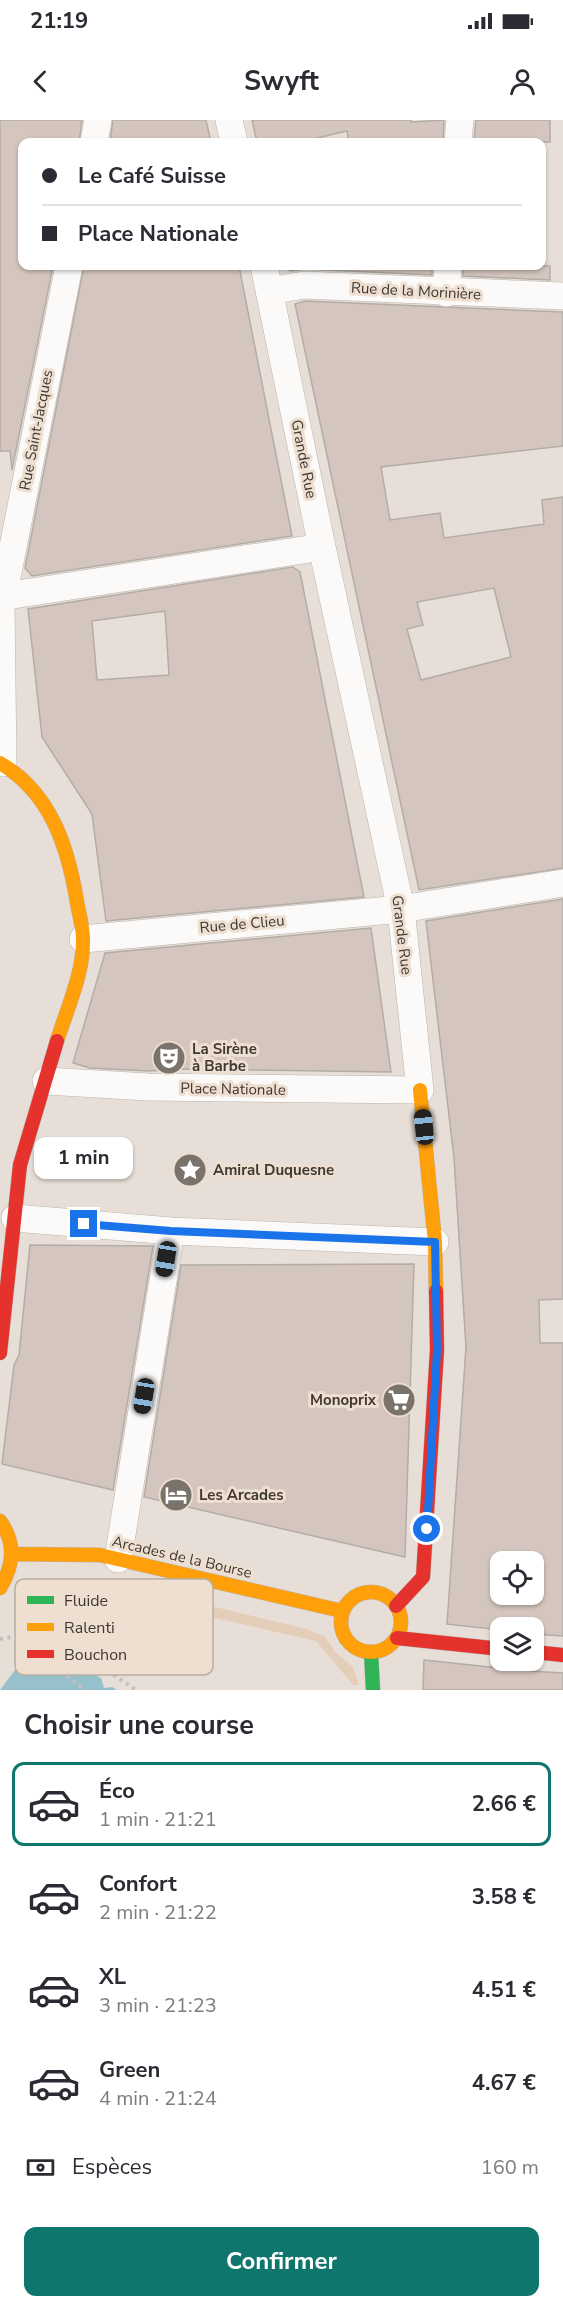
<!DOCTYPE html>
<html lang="fr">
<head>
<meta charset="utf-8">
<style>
	body { margin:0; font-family:"Nunito Sans",sans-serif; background:#f2f2f3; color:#2b2b33; height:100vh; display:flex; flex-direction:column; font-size:22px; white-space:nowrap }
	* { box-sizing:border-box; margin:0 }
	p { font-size:20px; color:#7c7c81 }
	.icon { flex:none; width:33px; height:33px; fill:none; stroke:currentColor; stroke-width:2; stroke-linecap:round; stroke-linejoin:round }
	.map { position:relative; height:1570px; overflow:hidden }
	.side { display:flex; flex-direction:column; background:#fff; flex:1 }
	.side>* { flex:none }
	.guide { position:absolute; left:18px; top:18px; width:528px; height:132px; border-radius:12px; box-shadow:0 2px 4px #0004; display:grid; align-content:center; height:132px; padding:0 24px; background:#fff }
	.fabs { position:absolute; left:490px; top:1431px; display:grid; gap:12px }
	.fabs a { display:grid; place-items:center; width:54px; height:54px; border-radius:12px; background:#fff; box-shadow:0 2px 4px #0004; font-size:30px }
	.end { position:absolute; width:27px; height:27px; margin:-14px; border:8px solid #1a73e8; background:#fff; box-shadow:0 0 0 3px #fff }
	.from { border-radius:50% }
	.bubble { position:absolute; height:42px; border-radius:12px; background:#fff; box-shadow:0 2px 4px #0004; font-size:20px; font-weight:700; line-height:42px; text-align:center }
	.car { position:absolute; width:18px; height:36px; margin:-18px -9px; border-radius:8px; box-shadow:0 0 4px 2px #0007; background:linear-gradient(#222 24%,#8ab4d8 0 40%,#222 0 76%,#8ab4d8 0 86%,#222 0) }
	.guide b { display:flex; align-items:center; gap:21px; height:57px; font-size:22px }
	.guide b+b { border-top:2px solid #e1e1e2 }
	.guide i { width:15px; height:15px; background:#2b2b33 }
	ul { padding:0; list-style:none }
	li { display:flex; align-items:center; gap:18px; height:84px; margin:0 12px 9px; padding:0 12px; border:3px solid transparent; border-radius:12px }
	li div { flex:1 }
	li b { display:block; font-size:22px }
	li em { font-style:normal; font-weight:700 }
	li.on { border-color:#0f766e }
	li>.icon { width:54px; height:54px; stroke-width:1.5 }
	h2 { padding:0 24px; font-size:27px; line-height:72px }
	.pay { display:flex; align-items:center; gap:15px; height:66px; padding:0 24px; font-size:22px }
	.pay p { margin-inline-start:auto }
	.button { display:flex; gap:12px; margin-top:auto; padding:12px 24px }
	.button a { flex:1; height:69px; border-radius:12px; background:#0f766e; color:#fff; font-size:24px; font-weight:700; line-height:69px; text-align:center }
	.status { display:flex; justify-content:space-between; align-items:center; height:42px; padding:0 30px; background:#fff; direction:ltr }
	.status svg { height:16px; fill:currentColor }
	header { display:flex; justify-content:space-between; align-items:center; height:78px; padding:0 24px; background:#fff; font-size:27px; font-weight:700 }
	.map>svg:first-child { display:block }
</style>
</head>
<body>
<div class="status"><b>21:19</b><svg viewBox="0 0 49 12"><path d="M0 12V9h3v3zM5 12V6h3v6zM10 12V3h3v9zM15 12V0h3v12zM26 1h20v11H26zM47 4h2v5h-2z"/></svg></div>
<header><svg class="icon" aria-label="back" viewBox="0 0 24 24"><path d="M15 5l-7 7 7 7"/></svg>Swyft<svg class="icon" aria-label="person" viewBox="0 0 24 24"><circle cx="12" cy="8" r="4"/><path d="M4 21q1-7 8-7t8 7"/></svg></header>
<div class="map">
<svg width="563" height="1570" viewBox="0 0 563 1570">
	<rect width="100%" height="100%" fill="#e7dfd7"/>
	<path fill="#e5ceb9" d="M 179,1036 L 202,1036 L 201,1059 L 179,1059 Z
		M 169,1476 L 307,1509 L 325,1517 L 336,1533 L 353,1547 L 359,1565 L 353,1565 L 316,1521 L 184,1491 L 178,1500 L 168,1497 L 165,1492 Z"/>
	<path fill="#96c0cc" d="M 67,1538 L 101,1558 L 104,1568 L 112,1567 L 117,1570 L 0,1570 L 21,1542 L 34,1539 L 36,1550 Z"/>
	<path fill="#d4c6be" stroke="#b3aca7" stroke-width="1.5" fill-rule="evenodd" d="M 0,0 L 82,0 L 79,22 L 22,22 L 22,146 L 53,146 L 12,350 L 10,331 L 0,331 Z
		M 113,0 L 206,0 L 211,22 L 110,22 Z
		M 252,0 L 411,0 L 411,2 L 444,0 L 443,22 L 349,22 L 347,11 L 300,22 L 257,22 Z
		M 476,0 L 550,0 L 550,22 L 474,22 Z
		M 84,146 L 239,146 L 292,416 L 32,456 L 25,448 Z
		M 284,146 L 432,146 L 432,155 L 305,149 L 290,151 Z
		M 463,146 L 550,146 L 550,160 L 463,156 Z
		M 305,181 L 563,192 L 563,326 L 381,347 L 390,400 L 440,393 L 444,418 L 544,404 L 542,380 L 563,377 L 563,748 L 419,770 L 295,184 ZM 494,468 L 511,537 L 421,560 L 407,509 L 423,505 L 417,482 Z
		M 293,447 L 300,452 L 364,777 L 106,801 L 92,694 L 42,617 L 28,489 ZM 165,491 L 169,555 L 97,560 L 92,501 Z
		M 563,779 L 563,1179 L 539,1180 L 540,1223 L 563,1223 L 563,1516 L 534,1514 L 534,1508 L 501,1508 L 501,1510 L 447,1504 L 466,1227 L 454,1038 L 426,801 ZM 501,1442 L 534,1442 L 534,1474 L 501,1474 Z
		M 371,808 L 391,952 L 185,949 L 149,951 L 90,948 L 73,943 L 105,833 Z
		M 30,1125 L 153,1126 L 113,1370 L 2,1344 L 14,1245 L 19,1235 Z
		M 414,1144 L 405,1437 L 144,1377 L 181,1145 Z
		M 424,1540 L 499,1548 L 517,1540 L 523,1547 L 531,1551 L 563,1553 L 563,1570 L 423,1570 Z"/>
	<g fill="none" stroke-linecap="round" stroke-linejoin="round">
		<g stroke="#bab4ad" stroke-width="28">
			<path id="street" d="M 229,0 L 234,22
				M 94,22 L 98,0
				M 458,22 L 460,0
				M 270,171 L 304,165 L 563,176
				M 446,173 L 448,146
				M 7,475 L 6,462 L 69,146
				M 0,477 L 322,427
				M 3,643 L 1,485 L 7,475
				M 83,819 L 401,789 L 563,763
				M 46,961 L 148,967 L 420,970 L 401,789 L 322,427 L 264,146
				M 15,1098 L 171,1111 L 435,1122
				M 118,1439 L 171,1111"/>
		</g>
		<g stroke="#bab4ad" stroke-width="15">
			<path id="fast" d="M 371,1532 L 373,1570"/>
		</g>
		<g stroke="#bab4ad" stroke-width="15">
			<path id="slow" d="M 0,643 C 51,673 68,727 77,782 C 79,794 83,807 83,819 C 84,852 67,889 57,921
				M 420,970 L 435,1122 L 436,1171
				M 0,1401 C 16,1423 14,1445 0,1468
				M 13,1434 L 100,1435 L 342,1491
				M341 1502a30 30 0 1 1 60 0a30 30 0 1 1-60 0Z"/>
		</g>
		<g stroke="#bab4ad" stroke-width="15">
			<path id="jam" d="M 0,1233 L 20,1045 L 57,921
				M 396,1486 L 423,1457 L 437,1230 L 436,1171
				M 397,1518 L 501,1529
				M 534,1532 L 563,1535"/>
		</g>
		<path stroke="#c3c0bd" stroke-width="4" stroke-dasharray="3 4.5" stroke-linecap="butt" d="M 143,1505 L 149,1478
			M 0,1519 L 48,1511 L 136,1570
			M 15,1546 L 46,1534 L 58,1518
			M 67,1556 L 86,1570"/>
		<use href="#street" stroke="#fbfaf9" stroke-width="27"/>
		<use href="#fast" stroke="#30b455" stroke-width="14"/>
		<use href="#slow" stroke="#ff9f0a" stroke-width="14"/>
		<use href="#jam" stroke="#e5322d" stroke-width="14"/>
	</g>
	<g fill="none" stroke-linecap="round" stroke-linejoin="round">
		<path stroke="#1a73e8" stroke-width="8" d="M 84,1104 L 171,1111 L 435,1122 L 437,1230 L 427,1409"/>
	</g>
	<defs>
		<g id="theatre-disc" transform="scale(1.725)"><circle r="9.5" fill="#7a736c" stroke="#eedfd0"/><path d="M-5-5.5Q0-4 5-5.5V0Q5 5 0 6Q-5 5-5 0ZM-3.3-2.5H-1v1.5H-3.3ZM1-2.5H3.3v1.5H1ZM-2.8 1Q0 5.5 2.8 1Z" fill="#fff"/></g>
		<g id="sight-disc" transform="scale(1.725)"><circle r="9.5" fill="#7a736c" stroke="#eedfd0"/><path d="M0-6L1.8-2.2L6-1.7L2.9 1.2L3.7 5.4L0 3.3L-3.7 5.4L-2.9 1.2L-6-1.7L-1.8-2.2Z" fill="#fff"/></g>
		<g id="supermarket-disc" transform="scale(1.725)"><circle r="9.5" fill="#7a736c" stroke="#eedfd0"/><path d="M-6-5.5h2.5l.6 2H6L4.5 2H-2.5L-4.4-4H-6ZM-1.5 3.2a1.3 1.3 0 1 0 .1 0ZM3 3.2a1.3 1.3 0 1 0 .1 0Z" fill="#fff"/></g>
		<g id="hotel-disc" transform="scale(1.725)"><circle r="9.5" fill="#7a736c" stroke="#eedfd0"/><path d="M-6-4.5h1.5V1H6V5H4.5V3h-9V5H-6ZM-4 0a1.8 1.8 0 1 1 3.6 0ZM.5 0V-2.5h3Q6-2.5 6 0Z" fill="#fff"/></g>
	</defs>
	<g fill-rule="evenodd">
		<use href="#theatre-disc" x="169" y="938"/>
		<use href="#sight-disc" x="190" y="1050"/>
		<use href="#supermarket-disc" x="399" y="1280"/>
		<use href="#hotel-disc" x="176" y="1375"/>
	</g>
	<g text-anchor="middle" stroke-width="6" stroke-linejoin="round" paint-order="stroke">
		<g font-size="15" fill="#3f3933" stroke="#eedfd0">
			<text transform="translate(416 171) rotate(3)" y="5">Rue de la Morinière</text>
			<text transform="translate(36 310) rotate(-79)" y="5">Rue Saint-Jacques</text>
			<text transform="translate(304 339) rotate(79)" y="5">Grande Rue</text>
			<text transform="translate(242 804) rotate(-5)" y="5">Rue de Clieu</text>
			<text transform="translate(402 815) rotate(83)" y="5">Grande Rue</text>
			<text transform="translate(233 969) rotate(1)" y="5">Place Nationale</text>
			<text transform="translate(182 1437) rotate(13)" y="5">Arcades de la Bourse</text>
		</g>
		<g font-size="15" font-weight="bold" fill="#3f3933" stroke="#eedfd0" text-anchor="start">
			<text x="192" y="934">La Sirène<tspan x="192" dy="17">à Barbe</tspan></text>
			<text x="213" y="1055">Amiral Duquesne</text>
			<text x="376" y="1285" text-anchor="end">Monoprix</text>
			<text x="199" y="1380">Les Arcades</text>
		</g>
	</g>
	<rect x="15" y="1459" width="198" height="96" rx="9" fill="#eedfd0" stroke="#baada1" stroke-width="1.5"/>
	<rect x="27" y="1476" width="27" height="8" fill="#30b455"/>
	<rect x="27" y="1503" width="27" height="8" fill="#ff9f0a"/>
	<rect x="27" y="1530" width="27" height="8" fill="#e5322d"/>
	<g font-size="16" fill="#3f3933">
		<text x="64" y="1486">Fluide</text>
		<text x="64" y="1513">Ralenti</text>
		<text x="64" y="1540">Bouchon</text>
	</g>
</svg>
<div class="fabs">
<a><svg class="icon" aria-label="locate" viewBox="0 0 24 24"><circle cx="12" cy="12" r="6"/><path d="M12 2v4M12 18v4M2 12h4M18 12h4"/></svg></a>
<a><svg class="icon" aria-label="layers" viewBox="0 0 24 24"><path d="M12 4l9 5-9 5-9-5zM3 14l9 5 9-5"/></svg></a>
</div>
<i class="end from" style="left:427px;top:1409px"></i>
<i class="end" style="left:84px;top:1104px"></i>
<div class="bubble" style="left:34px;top:1017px;width:99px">1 min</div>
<i class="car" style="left:424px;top:1007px;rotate:354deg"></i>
<i class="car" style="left:166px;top:1139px;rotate:189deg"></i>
<i class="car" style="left:144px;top:1276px;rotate:189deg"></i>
<div class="guide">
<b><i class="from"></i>Le Café Suisse</b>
<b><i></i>Place Nationale</b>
</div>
</div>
<section class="side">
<h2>Choisir une course</h2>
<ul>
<li class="on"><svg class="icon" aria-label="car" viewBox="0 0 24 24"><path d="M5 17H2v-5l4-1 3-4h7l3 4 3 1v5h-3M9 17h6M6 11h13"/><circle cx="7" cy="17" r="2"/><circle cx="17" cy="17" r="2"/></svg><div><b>Éco</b><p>1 min · 21:21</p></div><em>2.66 €</em></li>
<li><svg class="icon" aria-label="car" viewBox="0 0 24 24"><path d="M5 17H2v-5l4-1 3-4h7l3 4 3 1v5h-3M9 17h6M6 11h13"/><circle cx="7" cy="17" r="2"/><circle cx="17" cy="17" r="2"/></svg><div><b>Confort</b><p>2 min · 21:22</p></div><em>3.58 €</em></li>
<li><svg class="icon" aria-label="car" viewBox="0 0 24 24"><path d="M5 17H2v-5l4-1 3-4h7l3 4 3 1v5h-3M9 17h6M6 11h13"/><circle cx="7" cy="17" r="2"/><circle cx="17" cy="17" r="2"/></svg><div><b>XL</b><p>3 min · 21:23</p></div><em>4.51 €</em></li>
<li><svg class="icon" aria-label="car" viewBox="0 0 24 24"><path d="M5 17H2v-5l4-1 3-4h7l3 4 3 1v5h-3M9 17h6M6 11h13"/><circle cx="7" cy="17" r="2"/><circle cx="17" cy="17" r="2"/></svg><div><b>Green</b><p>4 min · 21:24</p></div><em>4.67 €</em></li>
</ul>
<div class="pay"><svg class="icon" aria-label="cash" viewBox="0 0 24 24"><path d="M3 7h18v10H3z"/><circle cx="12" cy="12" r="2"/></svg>Espèces<p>160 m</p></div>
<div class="button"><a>Confirmer</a></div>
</section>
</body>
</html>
